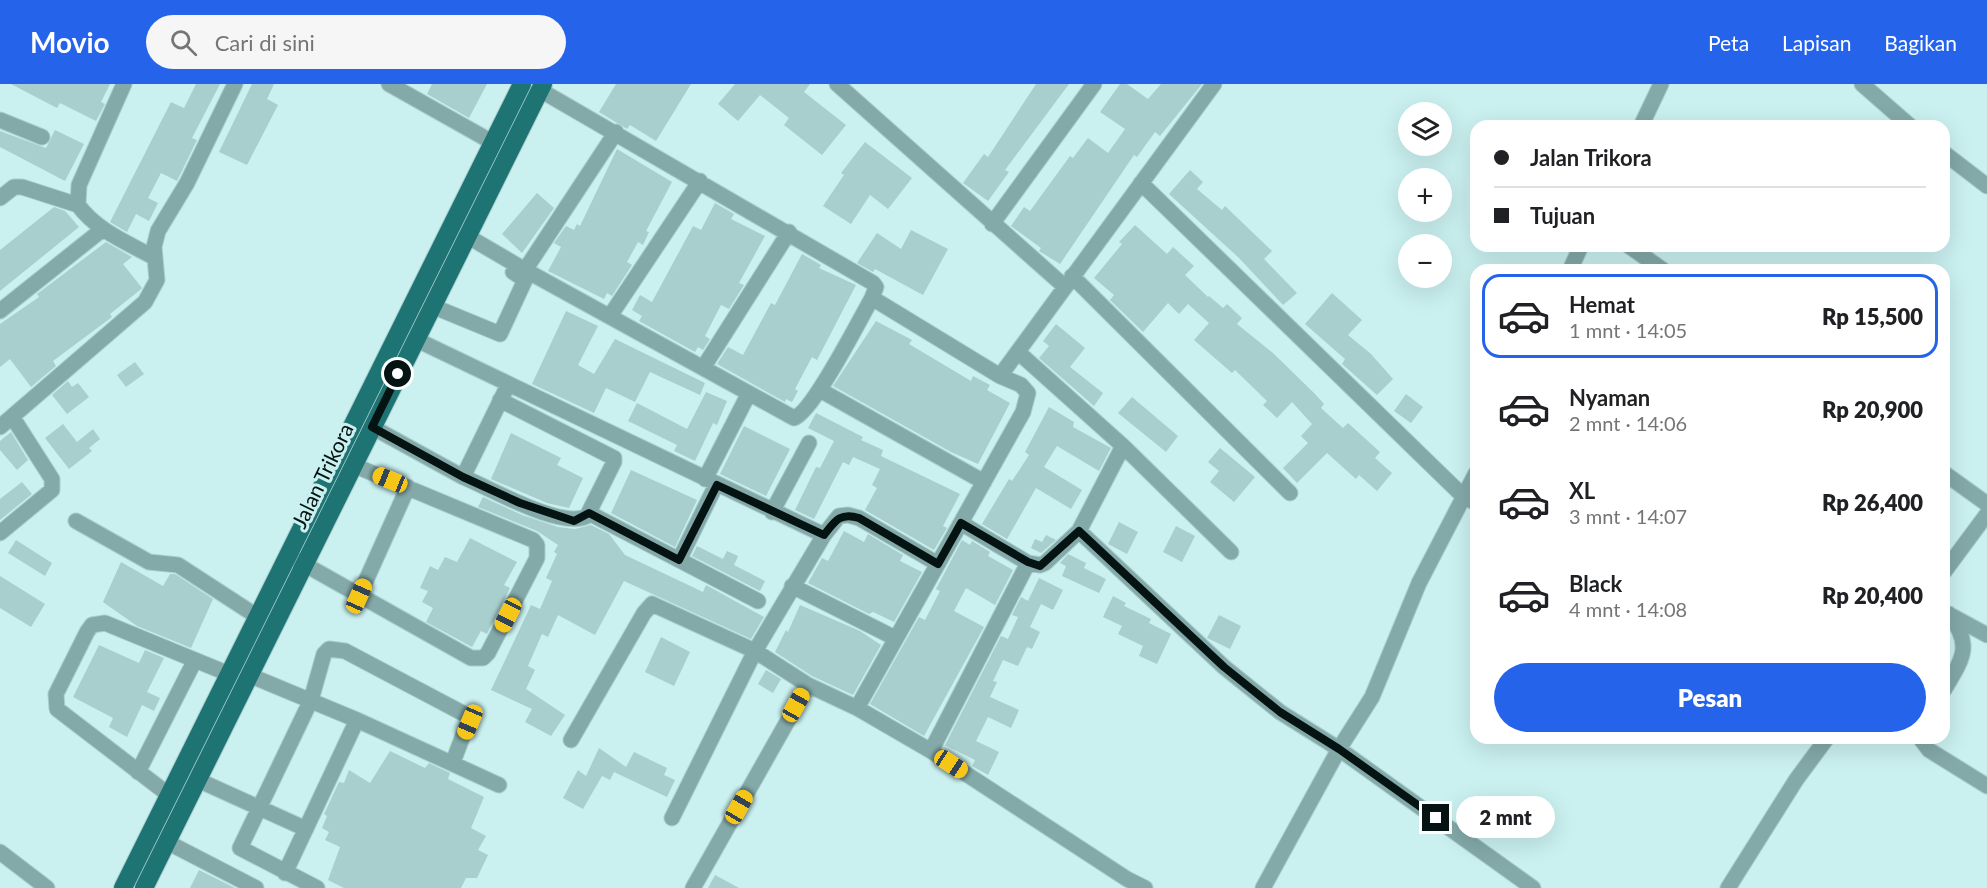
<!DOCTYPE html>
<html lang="id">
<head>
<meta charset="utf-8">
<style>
	body { margin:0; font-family:Lato,sans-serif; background:#f6f6f6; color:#202124; height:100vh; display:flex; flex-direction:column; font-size:22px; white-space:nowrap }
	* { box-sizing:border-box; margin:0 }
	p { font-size:20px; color:#757577 }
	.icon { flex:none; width:33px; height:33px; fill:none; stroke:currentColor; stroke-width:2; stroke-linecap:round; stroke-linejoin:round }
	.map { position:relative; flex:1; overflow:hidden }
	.details { position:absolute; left:1470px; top:180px; width:480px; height:480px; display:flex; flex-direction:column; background:#fff; border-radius:18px; box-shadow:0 6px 24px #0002 }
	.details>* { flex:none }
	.banner { position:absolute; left:1470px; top:36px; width:480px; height:132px; border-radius:18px; box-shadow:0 6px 24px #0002; display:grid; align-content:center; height:132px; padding:0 24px; background:#fff }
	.controls { position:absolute; left:1398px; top:18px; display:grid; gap:12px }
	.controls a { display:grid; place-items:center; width:54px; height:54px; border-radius:50%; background:#fff; box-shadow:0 6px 24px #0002; font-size:30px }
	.end { position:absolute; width:27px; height:27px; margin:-14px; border:8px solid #051313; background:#fff; box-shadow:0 0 0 3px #fff }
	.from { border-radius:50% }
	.bubble { position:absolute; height:42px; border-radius:21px; background:#fff; box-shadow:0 6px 24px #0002; font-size:20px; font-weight:800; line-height:42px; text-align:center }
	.car { position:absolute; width:18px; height:36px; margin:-18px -9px; border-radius:8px; box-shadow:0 0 4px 2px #0007; background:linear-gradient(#f5c518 24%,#345 0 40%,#f5c518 0 76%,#345 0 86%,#f5c518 0) }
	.banner b { display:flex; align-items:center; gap:21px; height:57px; font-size:22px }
	.banner b+b { border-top:2px solid #e0e0e0 }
	.banner i { width:15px; height:15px; background:#202124 }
	ul { padding:10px 0 0; list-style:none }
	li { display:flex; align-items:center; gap:18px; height:84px; margin:0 12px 9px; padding:0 12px; border:3px solid transparent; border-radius:18px }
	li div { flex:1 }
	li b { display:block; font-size:22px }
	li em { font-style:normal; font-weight:800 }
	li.on { border-color:#2563eb }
	li>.icon { width:54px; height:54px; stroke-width:1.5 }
	.action { display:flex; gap:12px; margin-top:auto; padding:12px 24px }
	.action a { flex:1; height:69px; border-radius:36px; background:#2563eb; color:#fff; font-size:24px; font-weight:800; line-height:69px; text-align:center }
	header { display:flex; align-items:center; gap:36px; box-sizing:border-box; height:84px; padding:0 30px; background:#2563eb; color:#fff }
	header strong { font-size:28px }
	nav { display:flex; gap:33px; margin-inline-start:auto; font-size:21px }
	.search { width:420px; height:54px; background:#f6f6f6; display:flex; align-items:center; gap:15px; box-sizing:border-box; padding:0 21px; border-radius:33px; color:#757577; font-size:22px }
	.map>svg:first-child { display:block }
</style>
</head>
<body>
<header>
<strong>Movio</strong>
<div class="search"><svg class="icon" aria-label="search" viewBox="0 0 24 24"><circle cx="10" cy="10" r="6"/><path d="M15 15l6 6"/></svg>Cari di sini</div>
<nav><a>Peta</a><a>Lapisan</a><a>Bagikan</a></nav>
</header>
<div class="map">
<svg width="1987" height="804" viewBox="0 0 1987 804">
	<rect width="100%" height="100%" fill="#caf0f0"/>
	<path fill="#a8cecd" d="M 11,0 L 110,0 L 101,18 L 105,20 L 96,37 L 60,19 L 57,24 Z
		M 196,0 L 220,0 L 192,54 L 197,56 L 177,97 L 161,89 L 148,114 L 158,119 L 149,137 L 136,130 L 127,148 L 110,138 L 171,18 L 184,24 Z
		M 252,0 L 274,0 L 267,15 L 278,21 L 247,81 L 219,68 Z
		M 432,0 L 487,0 L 469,34 L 427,10 Z
		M 616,0 L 691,0 L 656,57 L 630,41 L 627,45 L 599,28 Z
		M 735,0 L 810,0 L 804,8 L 846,41 L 822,71 L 784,41 L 789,34 L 760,11 L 738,37 L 718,20 Z
		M 1036,0 L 1069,0 L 1005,86 L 1009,88 L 988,117 L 963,99 L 984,70 L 988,73 Z
		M 1120,0 L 1127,0 L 1148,15 L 1161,0 L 1202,0 L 1160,52 L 1155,48 L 1137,73 L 1134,71 L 1060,180 L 1039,167 L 1041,164 L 1011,142 L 1024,123 L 1030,127 L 1070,72 L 1073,74 L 1088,54 L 1108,69 L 1125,45 L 1100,28 Z
		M 55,46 L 84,60 L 65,97 L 0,63 L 0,47 L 46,64 Z
		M 865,58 L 912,94 L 888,125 L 870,111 L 851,140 L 823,122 L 844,91 L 841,89 Z
		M 617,65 L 672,98 L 646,147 L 649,148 L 643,161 L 638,158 L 627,178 L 632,181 L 612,212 L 607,209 L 604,215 L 548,187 L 561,163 L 554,159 L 566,142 L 574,146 L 577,140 L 580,142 Z
		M 1190,86 L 1203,98 L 1197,105 L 1222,126 L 1225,122 L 1272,167 L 1264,175 L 1297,209 L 1283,221 L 1239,174 L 1169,110 Z
		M 537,109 L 554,124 L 522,169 L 502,150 Z
		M 715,119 L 734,130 L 731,135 L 765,152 L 739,199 L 744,201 L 729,225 L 721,221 L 705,252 L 710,255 L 703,266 L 698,263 L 695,268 L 639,237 L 642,232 L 632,226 L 640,211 L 652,218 L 693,142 L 701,146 Z
		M 54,123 L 65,127 L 79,143 L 0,207 L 0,166 Z
		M 1135,141 L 1167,170 L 1173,163 L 1194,182 L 1185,191 L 1208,213 L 1209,212 L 1223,224 L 1227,220 L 1242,234 L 1237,240 L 1273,269 L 1315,310 L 1324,320 L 1321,324 L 1343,344 L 1348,339 L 1380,368 L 1375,374 L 1392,389 L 1377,407 L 1359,391 L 1356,395 L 1327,369 L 1297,399 L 1283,384 L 1308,359 L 1301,352 L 1312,340 L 1292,318 L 1277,334 L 1263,321 L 1267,317 L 1235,286 L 1232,289 L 1194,256 L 1209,239 L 1188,220 L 1179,230 L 1168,219 L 1143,248 L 1110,216 L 1114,211 L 1094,194 L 1122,160 L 1119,158 Z
		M 911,146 L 948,165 L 923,211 L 875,185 L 873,188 L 857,179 L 877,149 L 901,165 Z
		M 106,158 L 132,173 L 123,180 L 142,204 L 140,206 L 110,230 L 112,233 L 53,277 L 56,282 L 31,303 L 10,275 L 0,283 L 0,240 L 39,213 L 37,210 Z
		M 802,170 L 821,181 L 819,184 L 856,201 L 817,276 L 812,273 L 795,305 L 798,307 L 792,318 L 786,315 L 785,318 L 717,280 L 728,263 L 743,271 L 771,219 L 775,221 Z
		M 1332,209 L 1362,236 L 1348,251 L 1371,270 L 1393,295 L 1377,311 L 1342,280 L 1345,275 L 1305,240 Z
		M 566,227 L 598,242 L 578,281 L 594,290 L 615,255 L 705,299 L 700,311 L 650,288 L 635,318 L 606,304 L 594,329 L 532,300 Z
		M 876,237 L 912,256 L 909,260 L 971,297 L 973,292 L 990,301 L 987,306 L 1010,319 L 978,380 L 951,368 L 833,302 Z
		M 1056,240 L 1085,264 L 1070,283 L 1103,309 L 1094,322 L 1039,274 L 1049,262 L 1043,257 Z
		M 135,278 L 144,290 L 126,303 L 117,291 Z
		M 68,297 L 72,303 L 78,299 L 89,313 L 67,330 L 52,311 Z
		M 706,308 L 727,317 L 717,341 L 713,339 L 695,377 L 674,367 L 677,361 L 628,337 L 637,319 L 687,345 Z
		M 1406,310 L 1423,323 L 1411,339 L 1394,327 Z
		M 1132,313 L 1178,352 L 1166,368 L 1118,329 Z
		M 1049,323 L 1074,338 L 1073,343 L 1111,364 L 1099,387 L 1057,362 L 1044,383 L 1082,406 L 1071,425 L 1036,404 L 1007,455 L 982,440 L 1009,395 L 1012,397 L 1029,371 L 1025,368 Z
		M 816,329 L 863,353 L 861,356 L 883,366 L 881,372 L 960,410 L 943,442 L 947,444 L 934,466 L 865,426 L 877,404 L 872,401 L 880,385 L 853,373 L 849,381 L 843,378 L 814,435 L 795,426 L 816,383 L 820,384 L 834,357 L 808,344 Z
		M 63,340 L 77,358 L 93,345 L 100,355 L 89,364 L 92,367 L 69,385 L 45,354 Z
		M 744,342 L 790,365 L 766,412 L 720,390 Z
		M 11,348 L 28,376 L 17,386 L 0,366 L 0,357 Z
		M 511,349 L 561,374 L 557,381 L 583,394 L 569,424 L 547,419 L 491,395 Z
		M 1220,364 L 1255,393 L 1234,418 L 1210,398 L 1219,387 L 1208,378 Z
		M 631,386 L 697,416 L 675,463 L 611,429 Z
		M 22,398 L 32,410 L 0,436 L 0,415 Z
		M 483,413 L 522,431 L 558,443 L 575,445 L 591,441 L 609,450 L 625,471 L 703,508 L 706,501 L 764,533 L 751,555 L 624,497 L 595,551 L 558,531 L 548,553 L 542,550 L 528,582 L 535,586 L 526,605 L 565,631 L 551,652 L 525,638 L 532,625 L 491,606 L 531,521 L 540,525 L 552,497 L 546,494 L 557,470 L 554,468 L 558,461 L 537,447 L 478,423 Z
		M 1119,438 L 1138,448 L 1127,470 L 1108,460 Z
		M 1176,442 L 1195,452 L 1182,478 L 1163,468 Z
		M 844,447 L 864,458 L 868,450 L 903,471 L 900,477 L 922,488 L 894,538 L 873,528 L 869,530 L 808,499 L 822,474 L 828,477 Z
		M 1046,451 L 1056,456 L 1041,469 L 1031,464 L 1035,455 L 1042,458 Z
		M 470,454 L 517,478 L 504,501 L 510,504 L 487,550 L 481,547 L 472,563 L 426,538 L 433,524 L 422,518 L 428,507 L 420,504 L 430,482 L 438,486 L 445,473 L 457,478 Z
		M 16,456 L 52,479 L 45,492 L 8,469 Z
		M 962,456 L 970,461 L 972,457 L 990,468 L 988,472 L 1013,486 L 995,521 L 966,504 L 954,527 L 984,543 L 924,652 L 870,620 L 919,533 L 925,536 L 940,507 L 936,505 Z
		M 697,462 L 723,475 L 727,467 L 738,472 L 734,481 L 765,497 L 760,507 L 692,472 Z
		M 1068,470 L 1086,479 L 1084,484 L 1106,495 L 1099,509 L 1062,492 L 1066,482 L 1060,479 Z
		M 121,478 L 163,502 L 170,490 L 175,490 L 213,515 L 191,564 L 137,542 L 103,518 Z
		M 0,492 L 45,520 L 31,543 L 0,524 Z
		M 1039,494 L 1063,506 L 1053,526 L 1041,520 L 1030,543 L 1040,548 L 1032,565 L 1027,563 L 1018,582 L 1003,576 L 993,597 L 997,598 L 990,613 L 1019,626 L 1011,644 L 988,633 L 976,657 L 999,668 L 988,691 L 972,682 L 975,676 L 945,661 L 1001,552 L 1008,555 L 1018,533 L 1012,531 L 1021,513 L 1028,517 Z
		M 1113,512 L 1126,519 L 1124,522 L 1151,535 L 1149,539 L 1171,550 L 1157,580 L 1139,572 L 1143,562 L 1118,550 L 1122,542 L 1103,533 Z
		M 800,521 L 860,547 L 881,561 L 853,611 L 812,592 L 775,568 L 786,546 L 788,548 Z
		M 1219,531 L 1241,542 L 1230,565 L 1207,554 Z
		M 661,553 L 690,568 L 674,602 L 645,588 Z
		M 99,561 L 139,579 L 145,566 L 164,574 L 147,608 L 160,614 L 154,627 L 142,621 L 127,653 L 109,643 L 113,634 L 73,613 Z
		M 766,586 L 781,595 L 773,609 L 758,600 Z
		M 599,664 L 626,683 L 634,668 L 667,684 L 664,691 L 675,696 L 667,713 L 614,688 L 610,696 L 602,692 L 583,725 L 563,714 L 578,686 L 586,692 Z
		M 390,667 L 425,684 L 429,679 L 450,689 L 448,695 L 484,713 L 471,744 L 486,752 L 478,766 L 488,771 L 477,794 L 466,794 L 461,804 L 344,804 L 328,796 L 340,763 L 325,756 L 329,748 L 322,744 L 327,732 L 324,730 L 339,698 L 344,699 L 349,686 L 370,699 Z
		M 199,786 L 235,804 L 190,804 Z
		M 715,791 L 739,804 L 708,804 Z"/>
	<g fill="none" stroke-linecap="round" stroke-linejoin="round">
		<g stroke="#aacdcd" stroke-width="17">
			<path id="minor" d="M 124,0 L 79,101 L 78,121 C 97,147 128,159 155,174
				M 389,0 L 492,58
				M 837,0 L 1064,202
				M 1862,0 L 1910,42
				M 0,36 L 42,53
				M 1641,42 L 1661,0
				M 1944,69 L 1987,102
				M 1141,99 L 1464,413 L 1476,419
				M 0,114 L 14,103 L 22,103 L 78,121
				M 992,140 L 1094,0
				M 467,152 L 525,186 L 794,334 C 813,328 860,235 872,214 L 876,203 L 873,199 L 540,6
				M 1629,162 L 1663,186
				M 525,186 L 616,48
				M 1570,186 L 1581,162
				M 1072,192 L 1290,409
				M 432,222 L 500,250 L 525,196 L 513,188
				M 0,227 L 103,145
				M 610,232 L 700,97
				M 415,255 L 824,451
				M 703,284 L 789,148
				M 1000,292 L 1214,0
				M 820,306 L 984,398
				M 500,316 L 614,374 L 614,378 L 587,432 C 562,446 490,404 463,393 L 508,301
				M 0,343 L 145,218 L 157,196 L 154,163 L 158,147 L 187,99 L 235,0
				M 372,343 L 463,393
				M 1123,362 L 1231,468
				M 1944,389 L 1987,420
				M 705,395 L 746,315
				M 772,428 L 809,359
				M 589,429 L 758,517
				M 76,437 L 149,478 L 178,481 L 258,533
				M 961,439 L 1028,479
				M 1079,447 L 1224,583 L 1280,628 L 1339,665 L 1533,804
				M 0,449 L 52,406 L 52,395 L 13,334
				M 295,475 L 471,574 L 483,574 L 488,569 L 537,474 L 537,461 L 533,456 L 353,381
				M 679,476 L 716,401
				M 1944,488 L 1987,430
				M 792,502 L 895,554
				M 359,512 L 408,403
				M 1952,532 L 1987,551
				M 249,591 L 357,636 L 499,701
				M 1944,606 C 1963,574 1973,562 1949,530
				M 857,624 L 1023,328 L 1028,309 L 1021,301 L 1000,292 L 872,214
				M 1920,654 L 1929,666 L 1987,702
				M 571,656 L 644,529 L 652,520 L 755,567 L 808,601 L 857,624 L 931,667 L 1127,795 L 1145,804
				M 931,667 L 1028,479 L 1040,481 L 1045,479 L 1079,447 L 1123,362 L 1018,268
				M 138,688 L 195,576
				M 198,696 L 306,745
				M 169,711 L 57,625 L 56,610 L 87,548 L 92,541 L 105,539 L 229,590
				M 672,734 L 755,567 L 824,451 L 839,432 L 848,431 L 859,434 L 938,480
				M 167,758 L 256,804
				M 0,768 L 47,804
				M 285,789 L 357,636
				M 317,804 L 240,764 L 311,616 L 324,570 L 329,565 L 345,567 L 470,633 L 453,678
				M 693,804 L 808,601
				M 1263,804 L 1339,665 L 1372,613 L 1419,499 L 1476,389
				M 1728,804 L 1796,696 L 1827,654"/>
		</g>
		<g stroke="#aacdcd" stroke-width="20">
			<path id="major" d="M 123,804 L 522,0
				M 144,804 L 543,0"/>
		</g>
		<use href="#minor" stroke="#83a9a8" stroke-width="15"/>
		<use href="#major" stroke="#1e7373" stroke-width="18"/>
	</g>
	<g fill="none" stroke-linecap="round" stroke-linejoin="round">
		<path stroke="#051313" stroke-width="8" d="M 398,290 L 372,343 L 463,393 L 520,419 L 574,437 L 589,429 L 679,476 L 717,401 L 824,451 C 835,437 840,428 859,434 L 938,480 L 961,439 L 1028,478 L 1040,482 L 1079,447 L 1224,583 L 1280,628 L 1339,665 L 1436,734"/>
	</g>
	<g text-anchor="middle" stroke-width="6" stroke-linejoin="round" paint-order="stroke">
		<g font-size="21" fill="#051313" stroke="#caf0f0">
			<text transform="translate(323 392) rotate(-64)" y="7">Jalan Trikora</text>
		</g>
	</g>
</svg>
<div class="controls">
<a><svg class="icon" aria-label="layers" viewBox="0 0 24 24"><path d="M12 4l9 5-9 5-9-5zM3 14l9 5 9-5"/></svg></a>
<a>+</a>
<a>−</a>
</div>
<i class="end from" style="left:398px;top:290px"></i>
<i class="end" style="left:1436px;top:734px"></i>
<div class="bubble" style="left:1456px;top:712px;width:99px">2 mnt</div>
<i class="car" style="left:390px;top:396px;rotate:292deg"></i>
<i class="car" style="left:359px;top:512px;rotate:24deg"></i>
<i class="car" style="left:508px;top:531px;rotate:207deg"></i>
<i class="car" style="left:796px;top:621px;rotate:29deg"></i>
<i class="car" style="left:470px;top:638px;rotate:203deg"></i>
<i class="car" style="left:951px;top:680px;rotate:123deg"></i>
<i class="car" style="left:739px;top:723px;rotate:30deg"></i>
<div class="banner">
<b><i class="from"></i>Jalan Trikora</b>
<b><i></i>Tujuan</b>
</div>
<section class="details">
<ul>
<li class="on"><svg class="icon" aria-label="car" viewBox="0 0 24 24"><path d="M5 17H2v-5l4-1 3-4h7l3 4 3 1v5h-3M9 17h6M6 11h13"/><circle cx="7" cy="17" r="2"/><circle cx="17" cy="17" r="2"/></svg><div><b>Hemat</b><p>1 mnt · 14:05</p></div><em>Rp 15,500</em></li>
<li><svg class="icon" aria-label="car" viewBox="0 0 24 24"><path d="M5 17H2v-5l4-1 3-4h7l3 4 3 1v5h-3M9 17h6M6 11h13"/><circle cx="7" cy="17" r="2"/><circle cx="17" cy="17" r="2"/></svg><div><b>Nyaman</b><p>2 mnt · 14:06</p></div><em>Rp 20,900</em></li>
<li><svg class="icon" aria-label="car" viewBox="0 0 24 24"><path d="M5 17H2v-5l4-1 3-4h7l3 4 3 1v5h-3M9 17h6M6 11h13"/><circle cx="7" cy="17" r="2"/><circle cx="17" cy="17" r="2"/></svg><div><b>XL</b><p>3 mnt · 14:07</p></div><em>Rp 26,400</em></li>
<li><svg class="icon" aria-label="car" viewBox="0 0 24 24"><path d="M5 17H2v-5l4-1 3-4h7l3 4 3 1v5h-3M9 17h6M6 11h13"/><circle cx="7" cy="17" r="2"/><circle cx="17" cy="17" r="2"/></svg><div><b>Black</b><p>4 mnt · 14:08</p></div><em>Rp 20,400</em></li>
</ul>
<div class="action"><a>Pesan</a></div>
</section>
</div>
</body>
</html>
